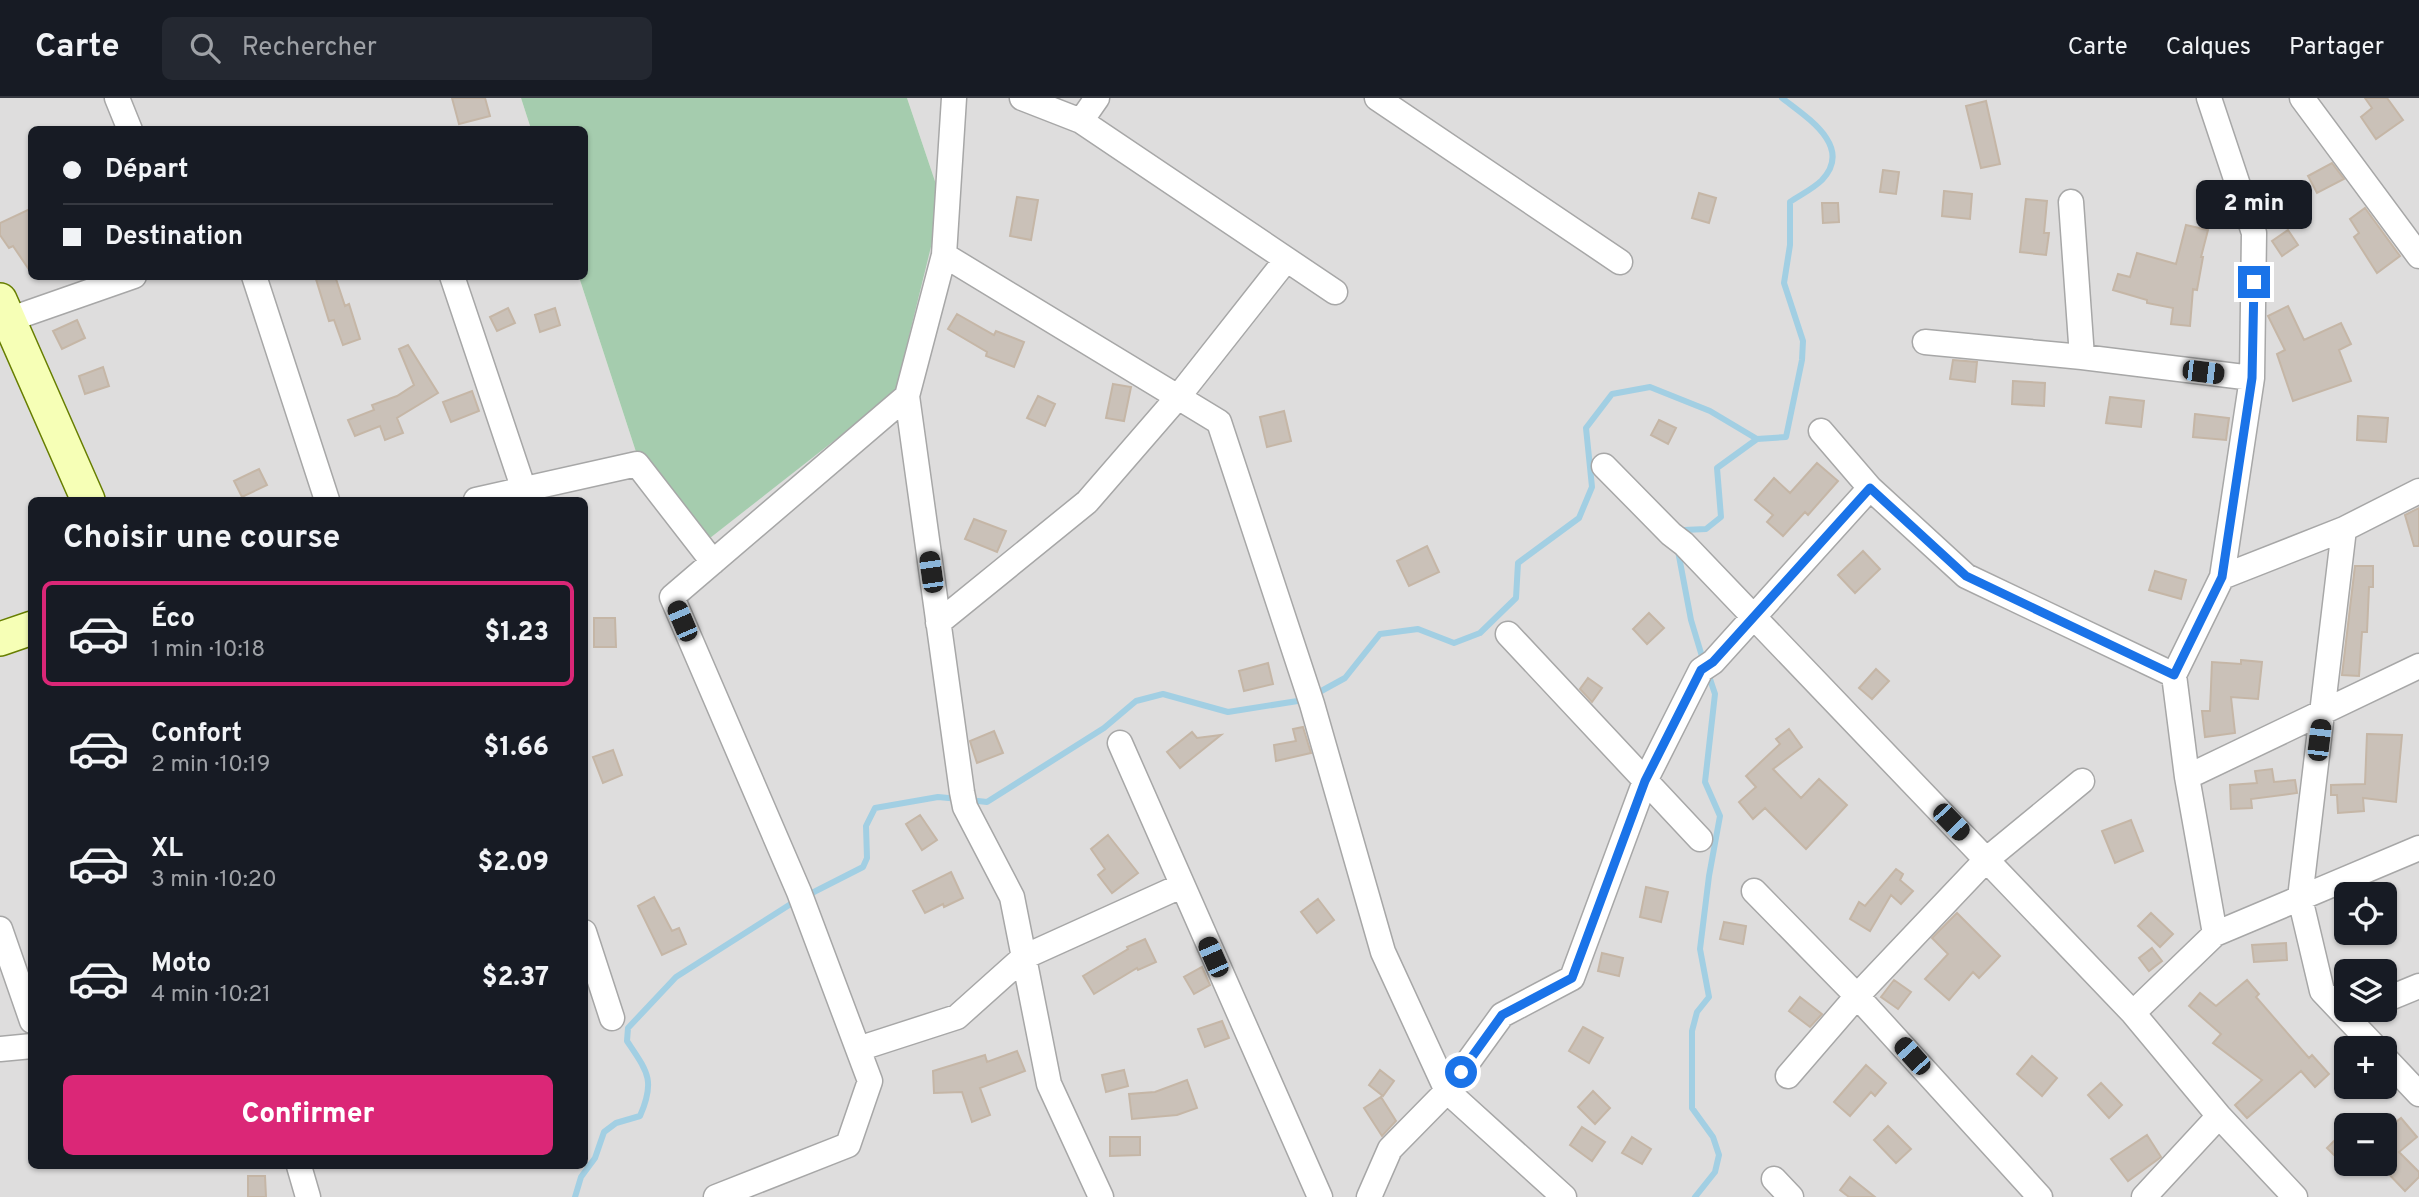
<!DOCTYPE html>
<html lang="fr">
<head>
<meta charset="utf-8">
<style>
	body { margin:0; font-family:Overpass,sans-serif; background:#242831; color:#f1f3f6; height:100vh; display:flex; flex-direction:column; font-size:26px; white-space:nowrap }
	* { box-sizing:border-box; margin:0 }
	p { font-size:23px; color:#9ea1a6 }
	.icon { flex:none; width:38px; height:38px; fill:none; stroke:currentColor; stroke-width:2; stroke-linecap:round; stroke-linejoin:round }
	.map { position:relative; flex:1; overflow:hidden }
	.details { position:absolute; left:28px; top:399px; width:560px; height:672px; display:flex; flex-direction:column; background:#171b24; border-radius:10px; box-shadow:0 2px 5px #0004 }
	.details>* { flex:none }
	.top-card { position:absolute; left:28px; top:28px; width:560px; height:154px; border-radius:10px; box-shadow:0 2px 5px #0004; display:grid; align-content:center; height:154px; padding:0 35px; background:#171b24 }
	.controls { position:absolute; left:2334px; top:784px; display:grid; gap:14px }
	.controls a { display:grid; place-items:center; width:63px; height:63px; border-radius:10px; background:#171b24; box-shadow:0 2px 5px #0004; font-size:35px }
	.end { position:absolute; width:32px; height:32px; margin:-16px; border:9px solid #1a73e8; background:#fff; box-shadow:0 0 0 4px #fff }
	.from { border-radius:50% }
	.bubble { position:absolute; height:49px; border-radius:10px; background:#171b24; box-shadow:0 2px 5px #0004; font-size:23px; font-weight:800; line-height:49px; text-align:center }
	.car { position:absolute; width:21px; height:42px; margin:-21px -10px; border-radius:9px; box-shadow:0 0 5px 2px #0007; background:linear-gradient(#222 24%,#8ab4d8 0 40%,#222 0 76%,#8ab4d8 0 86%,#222 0) }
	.top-card b { display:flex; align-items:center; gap:24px; height:66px; font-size:26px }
	.top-card b+b { border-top:2px solid #363941 }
	.top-card i { width:18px; height:18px; background:#f1f3f6 }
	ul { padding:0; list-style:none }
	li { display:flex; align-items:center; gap:21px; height:105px; margin:0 14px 10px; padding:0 21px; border:4px solid transparent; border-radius:10px }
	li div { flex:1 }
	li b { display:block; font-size:26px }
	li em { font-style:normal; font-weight:800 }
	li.on { border-color:#db2777 }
	li>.icon { width:63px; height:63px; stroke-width:1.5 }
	h2 { padding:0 35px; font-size:32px; line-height:84px }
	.cta { display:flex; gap:14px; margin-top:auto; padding:14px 35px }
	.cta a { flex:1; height:80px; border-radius:10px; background:#db2777; color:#fff; font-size:28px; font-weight:800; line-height:80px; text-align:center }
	header { display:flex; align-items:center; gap:42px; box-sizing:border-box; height:98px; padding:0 35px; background:#171b24; border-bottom:2px solid #363941 }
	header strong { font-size:33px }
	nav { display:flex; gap:38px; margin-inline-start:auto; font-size:24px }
	.search { width:490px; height:63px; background:#242831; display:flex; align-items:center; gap:18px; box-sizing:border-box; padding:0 24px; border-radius:10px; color:#9ea1a6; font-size:26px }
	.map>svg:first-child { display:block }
</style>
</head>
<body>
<header>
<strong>Carte</strong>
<div class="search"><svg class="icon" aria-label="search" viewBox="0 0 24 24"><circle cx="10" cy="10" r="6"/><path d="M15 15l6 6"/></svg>Rechercher</div>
<nav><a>Carte</a><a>Calques</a><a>Partager</a></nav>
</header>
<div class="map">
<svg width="2419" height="1099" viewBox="0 0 2419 1099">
	<rect width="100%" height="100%" fill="#f1eee6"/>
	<path fill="#dedddd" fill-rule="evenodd" d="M 0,0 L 521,0 L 531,31 L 32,32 L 32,178 L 579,179 L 637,357 L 942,104 L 907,0 L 2419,0 L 2419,1099 L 0,1099 ZM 32,402 L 584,402 L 584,1068 L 32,1068 ZM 2347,796 L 2385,796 L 2385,835 L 2347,835 ZM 2347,873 L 2385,873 L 2385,912 L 2347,912 ZM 2347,950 L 2385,950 L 2385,989 L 2347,989 ZM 2347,1027 L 2385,1027 L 2385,1066 L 2347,1066 Z"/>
	<path fill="#a5ccae" d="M 521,0 L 907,0 L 942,104 L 895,295 L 710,440 L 637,357 L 579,179 L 584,178 L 584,32 L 531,31 Z"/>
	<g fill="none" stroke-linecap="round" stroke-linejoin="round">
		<path stroke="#a2cfe3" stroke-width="6" d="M 1683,436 L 1684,432 L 1706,431 L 1721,419 L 1717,370 L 1757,341 L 1786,339 L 1802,262 L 1803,243 L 1784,185 L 1790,147 L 1790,104 C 1800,97 1813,91 1822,82 C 1854,48 1806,19 1782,0
			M 1678,453 L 1691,522 L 1704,565
			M 1314,597 L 1345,580 L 1380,536 L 1418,531 L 1454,545 L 1480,535 L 1516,500 L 1518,465 L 1579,420 L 1592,389 L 1586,330 L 1612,296 L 1650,289 L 1710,313 L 1757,341
			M 969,702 L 987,704 L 1104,630 L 1136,603 L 1163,596 L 1228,614 L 1304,602
			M 806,798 L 863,769 L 867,760 L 866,728 L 875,710 L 938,699 L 959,701
			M 575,1099 L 581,1079 L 595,1060 L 604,1034 L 616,1025 L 640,1018 C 656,982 647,973 627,943 L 628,930 L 676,879 L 797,802
			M 1695,1099 L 1715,1074 L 1719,1057 L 1713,1039 L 1692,1010 L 1692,933 L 1697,914 L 1709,899 L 1700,851 L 1709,778 L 1720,718 L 1705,684 L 1715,596 L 1708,575"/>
	</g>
	<path fill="#cac1b8" stroke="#c5b6a6" stroke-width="2" d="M 452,0 L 485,0 L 490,18 L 459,26 Z
		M 2365,0 L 2387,0 L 2403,22 L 2376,41 L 2361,19 L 2372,10 Z
		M 1986,3 L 2000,66 L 1981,70 L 1966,8 Z
		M 2332,65 L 2344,81 L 2317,95 L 2308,78 Z
		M 1883,72 L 1899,74 L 1896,96 L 1880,94 Z
		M 1944,93 L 1972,96 L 1970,121 L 1942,118 Z
		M 1699,95 L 1716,100 L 1709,125 L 1692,120 Z
		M 1017,99 L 1038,102 L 1031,142 L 1010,138 Z
		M 2026,101 L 2047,103 L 2044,135 L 2049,135 L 2046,157 L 2020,154 Z
		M 1822,105 L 1838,105 L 1839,124 L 1823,125 Z
		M 32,110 L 32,176 L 13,148 L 9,150 L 0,137 L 0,125 Z
		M 2365,110 L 2400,158 L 2377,175 L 2354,139 L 2359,135 L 2350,121 Z
		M 2186,127 L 2208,132 L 2201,159 L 2203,159 L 2197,192 L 2193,191 L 2190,228 L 2171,226 L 2173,210 L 2147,205 L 2147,202 L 2113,192 L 2118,176 L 2130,179 L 2137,155 L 2176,166 Z
		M 2288,132 L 2298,147 L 2282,158 L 2272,143 Z
		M 315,178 L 335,178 L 345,208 L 349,206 L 360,241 L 343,247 L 334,222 L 329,223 Z
		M 2288,208 L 2304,242 L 2341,225 L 2351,246 L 2339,252 L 2351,283 L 2293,303 L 2277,256 L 2285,252 L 2268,218 Z
		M 508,210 L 515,225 L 497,233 L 490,219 Z
		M 555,210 L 560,227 L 540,234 L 535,217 Z
		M 957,216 L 994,237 L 996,233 L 1024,244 L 1014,269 L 986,258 L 987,254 L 948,231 Z
		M 77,222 L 85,240 L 62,251 L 53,233 Z
		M 408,247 L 438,295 L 397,320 L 403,335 L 385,342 L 380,328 L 355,338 L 348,322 L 374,312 L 372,307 L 397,298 L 414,287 L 399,251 Z
		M 1953,262 L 1977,264 L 1975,284 L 1950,281 Z
		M 103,269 L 109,288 L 85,296 L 79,278 Z
		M 2013,283 L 2045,285 L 2044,308 L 2012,306 Z
		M 1113,286 L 1131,289 L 1124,323 L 1106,320 Z
		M 472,293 L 479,313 L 451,324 L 443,304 Z
		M 1038,298 L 1055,306 L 1045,328 L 1027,320 Z
		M 2110,299 L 2144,303 L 2141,329 L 2106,325 Z
		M 1284,313 L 1291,343 L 1267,349 L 1260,319 Z
		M 2195,316 L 2229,320 L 2226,342 L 2193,339 Z
		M 2358,318 L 2388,320 L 2386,344 L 2357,342 Z
		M 1659,322 L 1676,330 L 1668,346 L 1651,337 Z
		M 1817,365 L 1838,383 L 1808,417 L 1805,414 L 1783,438 L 1767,424 L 1773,417 L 1755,402 L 1774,380 L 1790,395 Z
		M 259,371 L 267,387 L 242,399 L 234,383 Z
		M 2419,410 L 2419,448 L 2414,448 L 2405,417 Z
		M 974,421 L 1006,433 L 997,454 L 965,441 Z
		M 1427,448 L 1439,474 L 1409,488 L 1397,463 Z
		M 1863,453 L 1880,471 L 1855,495 L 1838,477 Z
		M 2355,468 L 2373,468 L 2373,489 L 2369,489 L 2367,534 L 2362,534 L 2359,578 L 2342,577 Z
		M 2155,473 L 2186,482 L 2181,501 L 2149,492 Z
		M 1649,515 L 1664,530 L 1647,546 L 1633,531 Z
		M 594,520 L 615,520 L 616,549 L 594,549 Z
		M 2241,562 L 2262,564 L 2258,601 L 2231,599 L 2235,635 L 2205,639 L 2202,613 L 2210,613 L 2212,564 L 2241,566 Z
		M 1268,565 L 1273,586 L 1244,593 L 1239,573 Z
		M 1876,571 L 1889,583 L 1872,601 L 1859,590 Z
		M 1588,580 L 1602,590 L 1592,604 L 1580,591 Z
		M 1303,629 L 1311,655 L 1276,663 L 1274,647 L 1296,643 L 1293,631 Z
		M 1789,631 L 1802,649 L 1773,671 L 1801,700 L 1819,681 L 1847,707 L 1806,751 L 1765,710 L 1753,721 L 1739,704 L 1756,689 L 1746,678 L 1780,646 L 1776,641 Z
		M 994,633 L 1003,655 L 977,665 L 970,643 Z
		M 1192,634 L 1197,640 L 1221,637 L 1180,670 L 1167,654 Z
		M 2367,636 L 2402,637 L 2396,704 L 2363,700 L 2364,713 L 2338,715 L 2337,697 L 2331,697 L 2331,687 L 2365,686 Z
		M 613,652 L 622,677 L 603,685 L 593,659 Z
		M 2272,671 L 2274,684 L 2295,682 L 2297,695 L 2251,701 L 2252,710 L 2231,711 L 2230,687 L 2257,685 L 2255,673 Z
		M 920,717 L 937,742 L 922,752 L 906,726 Z
		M 2131,722 L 2143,753 L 2115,765 L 2102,733 Z
		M 1108,737 L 1138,775 L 1112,795 L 1098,777 L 1105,771 L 1091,751 Z
		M 1896,771 L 1903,776 L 1900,782 L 1913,793 L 1901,806 L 1891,797 L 1870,833 L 1850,821 L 1859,804 L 1865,808 Z
		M 951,774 L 963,800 L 944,809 L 943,806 L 925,815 L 913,793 Z
		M 1646,789 L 1668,794 L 1661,824 L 1640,819 Z
		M 654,799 L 672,833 L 679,830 L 686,846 L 662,857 L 638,808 Z
		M 1318,801 L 1334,822 L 1317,835 L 1301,814 Z
		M 1957,815 L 2000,858 L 1979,880 L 1973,874 L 1949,902 L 1925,881 L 1948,856 L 1932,840 Z
		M 2151,815 L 2173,836 L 2160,849 L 2138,828 Z
		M 1724,824 L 1746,828 L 1743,846 L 1720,841 Z
		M 1145,841 L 1156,864 L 1138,872 L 1137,870 L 1094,896 L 1083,878 L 1128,851 L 1127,849 Z
		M 2286,845 L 2287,862 L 2254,864 L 2252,847 Z
		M 2152,850 L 2162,863 L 2149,873 L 2139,860 Z
		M 1602,855 L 1623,860 L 1619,878 L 1598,873 Z
		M 1202,869 L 1210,887 L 1194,896 L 1184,879 Z
		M 1894,882 L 1911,894 L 1898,911 L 1881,899 Z
		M 2247,882 L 2259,896 L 2256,899 L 2309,960 L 2312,957 L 2329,976 L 2315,989 L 2301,973 L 2247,1020 L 2235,1007 L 2262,982 L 2213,945 L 2221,936 L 2189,908 L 2200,895 L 2216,908 Z
		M 1800,899 L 1822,916 L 1810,929 L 1789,913 Z
		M 1222,923 L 1229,940 L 1205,949 L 1198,931 Z
		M 1583,929 L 1603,940 L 1589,965 L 1569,953 Z
		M 1017,953 L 1025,973 L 980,990 L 990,1017 L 972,1024 L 962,994 L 934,995 L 933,973 L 985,957 L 987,964 Z
		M 2032,958 L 2057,980 L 2042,998 L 2017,976 Z
		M 1866,967 L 1886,985 L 1875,998 L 1871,994 L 1850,1018 L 1834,1004 Z
		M 1124,972 L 1128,988 L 1106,994 L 1102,977 Z
		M 1380,972 L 1394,983 L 1383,998 L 1369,987 Z
		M 1187,982 L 1197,1010 L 1177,1017 L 1132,1021 L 1129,996 L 1155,994 Z
		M 2101,985 L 2122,1007 L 2109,1020 L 2088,997 Z
		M 1593,993 L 1610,1010 L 1595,1026 L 1578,1009 Z
		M 1381,999 L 1396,1023 L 1382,1038 L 1364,1010 Z
		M 2401,1020 L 2417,1039 L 2399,1054 L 2419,1074 L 2419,1079 L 2405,1093 L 2385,1072 L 2385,1033 Z
		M 1888,1028 L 1911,1051 L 1896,1065 L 1874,1042 Z
		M 1582,1029 L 1605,1044 L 1592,1063 L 1570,1047 Z
		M 2347,1030 L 2347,1070 L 2327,1050 Z
		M 2147,1037 L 2161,1059 L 2128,1083 L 2111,1061 Z
		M 1110,1039 L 1140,1039 L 1140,1057 L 1110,1058 Z
		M 1632,1039 L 1651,1051 L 1642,1066 L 1622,1055 Z
		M 248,1078 L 265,1078 L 266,1099 L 248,1099 Z
		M 1850,1079 L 1875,1099 L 1849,1099 L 1840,1092 Z"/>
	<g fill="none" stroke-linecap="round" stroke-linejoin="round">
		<g stroke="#a7a7a7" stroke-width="27">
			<path id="street" d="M 117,0 L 130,32
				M 1022,0 L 1081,23 L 1335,194
				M 1377,0 L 1620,164
				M 2209,0 L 2254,135 L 2252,280 L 2222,479 L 2174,577 L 2187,679 L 2215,836
				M 2302,0 L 2419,158
				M 1081,23 L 1097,0
				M 2071,104 L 2082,259
				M 944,157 L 1219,324 L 1312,606 L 1383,854 L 1447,993 L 1564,1099
				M 254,178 L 327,402
				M 452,178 L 524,392
				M 8,222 L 134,178
				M 1925,244 L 2082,259 L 2252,280
				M 907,298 L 962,694 L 965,709 L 1012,799 L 1049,986 L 1101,1099
				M 1821,333 L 1870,390 L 1966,478 L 2174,577
				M 1604,368 L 1671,436 L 1684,446 L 2133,915 L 2219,1018 L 2295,1099
				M 476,402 L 637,366 L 713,464
				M 2344,431 L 2300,800 L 2322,893 L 2376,950
				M 2222,479 L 2344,431 L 2419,393
				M 938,525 L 1087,404 L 1178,299 L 1286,162
				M 1508,536 L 1700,741
				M 1120,645 L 1320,1099
				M 2187,679 L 2419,568
				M 1754,793 L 1857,898 L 2040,1099
				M 0,831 L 32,923
				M 584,834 L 612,920
				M 2385,902 L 2419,888
				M 2133,915 L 2215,836 L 2419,750
				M 0,951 L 32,948
				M 858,951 L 957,919 L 1024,859 L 1181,788
				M 2385,960 L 2419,996
				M 1788,978 L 1857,898 L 1986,762 L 2082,683
				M 299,1068 L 308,1099
				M 1774,1081 L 1791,1099
				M 716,1099 L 848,1047 L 870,983 L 799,794 L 672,499 L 907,298 L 944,157 L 954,0
				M 1369,1099 L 1390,1051 L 1447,993 L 1502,917 L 1572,880 L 1645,683 L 1701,572 L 1713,564 L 1870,390
				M 2144,1099 L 2219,1018"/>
		</g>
		<g stroke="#677e00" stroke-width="36">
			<path id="secondary" d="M 0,202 L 88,402
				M 0,541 L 32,530"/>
		</g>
		<use href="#street" stroke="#fff" stroke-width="24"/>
		<use href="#secondary" stroke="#f6ffb6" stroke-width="33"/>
	</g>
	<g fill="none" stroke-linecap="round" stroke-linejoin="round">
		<path stroke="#1a73e8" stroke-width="9" d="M 1461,974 L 1502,917 L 1572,880 L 1645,683 L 1701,572 L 1713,564 L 1870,390 L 1966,478 L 2174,577 L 2222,479 L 2252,280 L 2254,184"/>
	</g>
</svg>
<div class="controls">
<a><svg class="icon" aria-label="locate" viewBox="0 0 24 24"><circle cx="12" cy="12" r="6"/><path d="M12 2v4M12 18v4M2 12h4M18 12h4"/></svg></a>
<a><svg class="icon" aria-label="layers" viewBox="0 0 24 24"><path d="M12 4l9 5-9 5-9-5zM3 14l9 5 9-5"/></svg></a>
<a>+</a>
<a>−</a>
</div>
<i class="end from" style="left:1461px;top:974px"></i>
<i class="end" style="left:2254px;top:184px"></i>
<div class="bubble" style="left:2196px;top:82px;width:116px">2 min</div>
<i class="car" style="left:2203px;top:274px;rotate:97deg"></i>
<i class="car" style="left:931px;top:474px;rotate:352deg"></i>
<i class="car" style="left:682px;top:523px;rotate:337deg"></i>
<i class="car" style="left:2319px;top:642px;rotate:7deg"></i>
<i class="car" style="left:1951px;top:724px;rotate:136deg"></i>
<i class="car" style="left:1213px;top:859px;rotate:336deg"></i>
<i class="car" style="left:1912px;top:958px;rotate:318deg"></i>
<div class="top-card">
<b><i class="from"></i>Départ</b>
<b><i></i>Destination</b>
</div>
<section class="details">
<h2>Choisir une course</h2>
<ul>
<li class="on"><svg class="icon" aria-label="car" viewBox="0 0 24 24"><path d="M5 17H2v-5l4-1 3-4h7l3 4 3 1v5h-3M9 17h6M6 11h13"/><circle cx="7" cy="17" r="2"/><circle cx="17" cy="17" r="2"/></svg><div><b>Éco</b><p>1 min · 10:18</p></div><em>$1.23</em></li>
<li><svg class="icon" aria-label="car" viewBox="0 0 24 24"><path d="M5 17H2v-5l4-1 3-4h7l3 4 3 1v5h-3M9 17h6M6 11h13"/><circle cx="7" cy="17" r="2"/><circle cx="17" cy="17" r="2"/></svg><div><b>Confort</b><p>2 min · 10:19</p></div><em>$1.66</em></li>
<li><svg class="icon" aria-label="car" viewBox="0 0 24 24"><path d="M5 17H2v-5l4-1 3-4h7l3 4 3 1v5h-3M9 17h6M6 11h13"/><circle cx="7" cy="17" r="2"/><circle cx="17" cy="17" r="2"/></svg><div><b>XL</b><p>3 min · 10:20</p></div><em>$2.09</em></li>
<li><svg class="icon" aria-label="car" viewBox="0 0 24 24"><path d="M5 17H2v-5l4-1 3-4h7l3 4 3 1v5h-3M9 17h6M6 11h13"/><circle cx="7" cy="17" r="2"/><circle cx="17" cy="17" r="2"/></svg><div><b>Moto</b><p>4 min · 10:21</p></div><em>$2.37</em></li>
</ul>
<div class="cta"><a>Confirmer</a></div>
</section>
</div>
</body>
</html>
